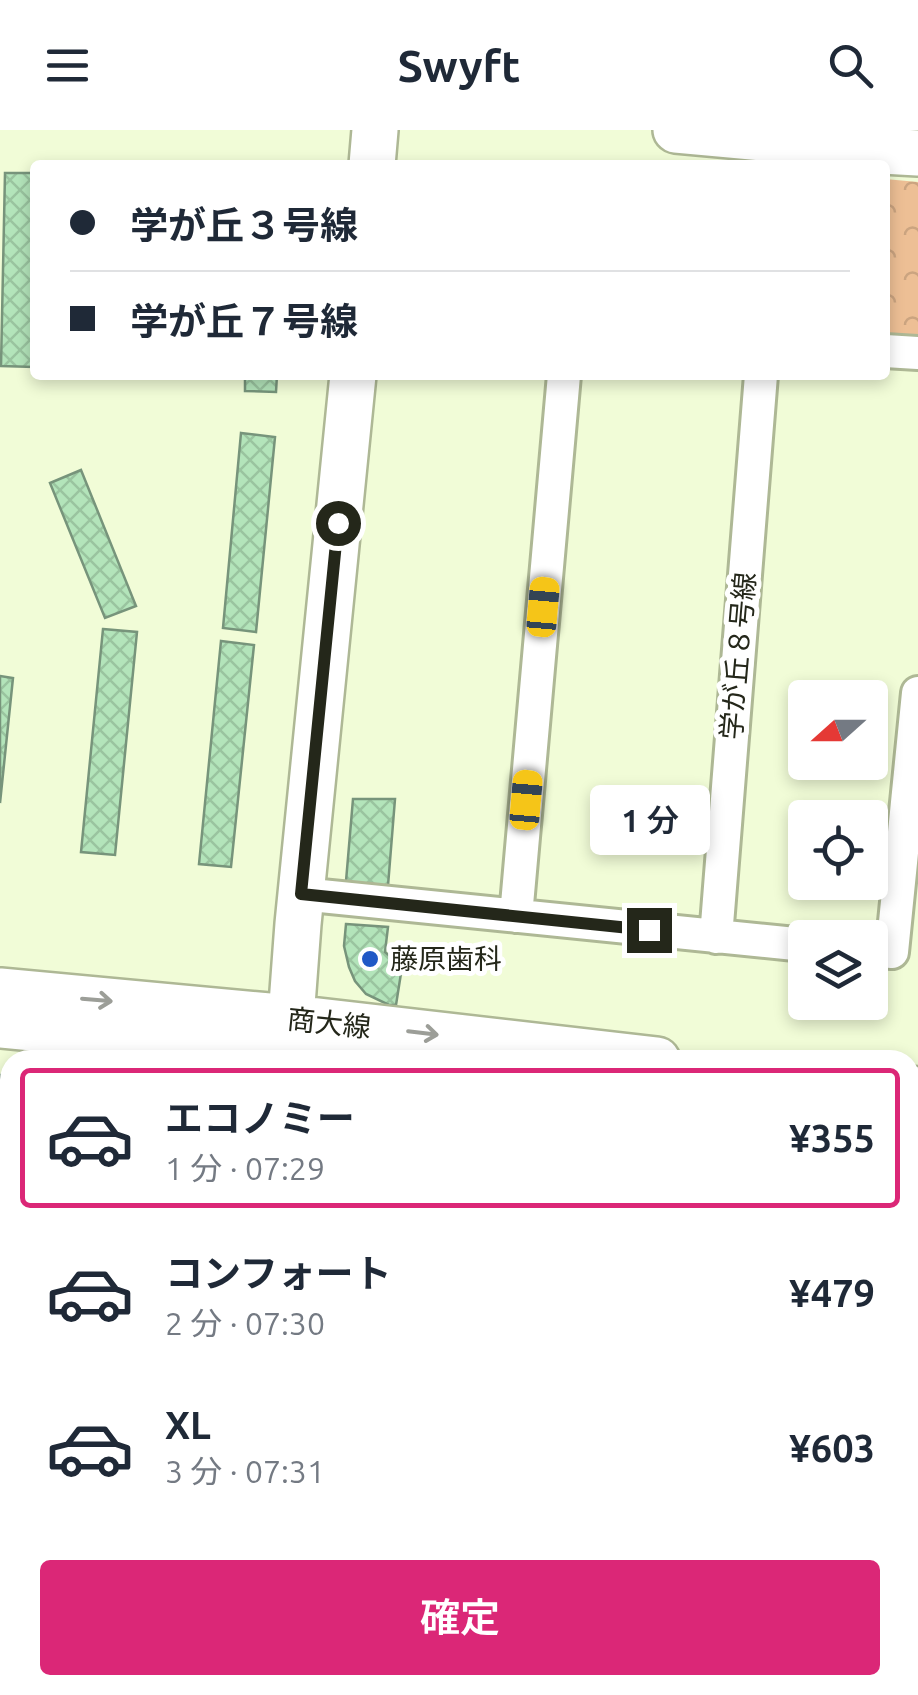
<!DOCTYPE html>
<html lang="ja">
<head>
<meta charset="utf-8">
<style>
	body { margin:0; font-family:Ubuntu,"Noto Sans JP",sans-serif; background:#f2f2f3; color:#1f2937; height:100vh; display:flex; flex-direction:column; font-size:38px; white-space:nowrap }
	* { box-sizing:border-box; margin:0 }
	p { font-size:32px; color:#747a83 }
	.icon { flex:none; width:55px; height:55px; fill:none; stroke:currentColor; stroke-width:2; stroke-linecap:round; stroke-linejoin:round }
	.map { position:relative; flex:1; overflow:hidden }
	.details { position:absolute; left:0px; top:920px; width:920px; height:645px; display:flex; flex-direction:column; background:#fff; border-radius:30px 30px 0 0; box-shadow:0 5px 15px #0003 }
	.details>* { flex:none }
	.guide { position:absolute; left:30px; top:30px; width:860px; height:220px; border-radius:10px; box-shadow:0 5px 15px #0003; display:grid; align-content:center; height:220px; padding:0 40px; background:#fff }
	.needle { width:65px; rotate:249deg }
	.controls { position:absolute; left:788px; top:550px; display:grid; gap:20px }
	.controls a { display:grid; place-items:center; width:100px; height:100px; border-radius:10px; background:#fff; box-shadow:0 5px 15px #0003; font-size:50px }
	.end { position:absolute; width:45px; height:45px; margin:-22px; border:12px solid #24271a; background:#fff; box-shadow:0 0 0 5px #fff }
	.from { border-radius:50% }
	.bubble { position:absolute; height:70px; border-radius:10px; background:#fff; box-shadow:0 5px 15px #0003; font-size:32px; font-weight:600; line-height:70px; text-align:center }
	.car { position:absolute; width:30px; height:60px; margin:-30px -15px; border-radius:12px; box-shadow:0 0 8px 2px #0007; background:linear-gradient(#f5c518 24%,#345 0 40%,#f5c518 0 76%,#345 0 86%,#f5c518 0) }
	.guide b { display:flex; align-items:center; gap:35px; height:95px; font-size:38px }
	.guide b+b { border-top:2px solid #e0e1e3 }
	.guide i { width:25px; height:25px; background:#1f2937 }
	ul { padding:18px 0 0; list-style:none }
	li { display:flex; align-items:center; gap:30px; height:140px; margin:0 20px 15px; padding:0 20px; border:5px solid transparent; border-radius:10px }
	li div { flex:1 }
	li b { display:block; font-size:38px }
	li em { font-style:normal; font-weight:600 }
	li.selected { border-color:#db2777 }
	li>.icon { width:90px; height:90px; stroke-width:1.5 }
	.action { display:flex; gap:20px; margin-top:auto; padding:20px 40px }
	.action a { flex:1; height:115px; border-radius:10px; background:#db2777; color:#fff; font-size:40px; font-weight:600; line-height:115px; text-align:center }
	header { display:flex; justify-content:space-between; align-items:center; height:130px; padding:0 40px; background:#fff; font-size:45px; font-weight:600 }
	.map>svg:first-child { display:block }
</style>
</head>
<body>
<header><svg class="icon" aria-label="menu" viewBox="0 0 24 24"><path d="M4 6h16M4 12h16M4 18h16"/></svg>Swyft<svg class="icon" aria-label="search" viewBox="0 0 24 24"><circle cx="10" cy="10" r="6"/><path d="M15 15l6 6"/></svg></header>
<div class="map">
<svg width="918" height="1565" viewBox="0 0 918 1565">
	<defs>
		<pattern id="park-crowns" width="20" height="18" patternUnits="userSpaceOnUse" patternTransform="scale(2.5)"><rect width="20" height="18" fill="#edbf95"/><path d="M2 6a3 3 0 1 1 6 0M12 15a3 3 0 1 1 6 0" fill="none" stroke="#cba480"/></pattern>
		<pattern id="building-cross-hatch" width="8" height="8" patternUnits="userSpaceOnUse" patternTransform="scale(2.5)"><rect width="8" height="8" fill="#b3e4ba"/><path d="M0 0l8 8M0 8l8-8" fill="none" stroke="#9ac49f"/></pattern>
	</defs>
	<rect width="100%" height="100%" fill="#f1fcd7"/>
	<path fill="url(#park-crowns)" d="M 885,49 L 918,52 L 918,209 L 885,206 Z"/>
	<path fill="url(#building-cross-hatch)" stroke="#77947b" stroke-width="2.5" d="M 5,43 L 35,43 L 34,237 L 1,236 Z
		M 245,245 L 277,245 L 276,262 L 245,261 Z
		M 241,303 L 275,307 L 256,502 L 223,498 Z
		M 81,340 L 136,476 L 105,488 L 50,353 Z
		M 103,499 L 137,502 L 115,725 L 81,722 Z
		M 221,511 L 254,515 L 231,737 L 199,734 Z
		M 0,546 L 13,548 L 0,673 Z
		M 353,669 L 395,669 L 387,768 L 345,763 Z
		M 346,794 L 388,797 L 385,822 L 402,837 L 396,875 L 389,875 L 366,864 L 355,851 L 349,837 L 344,816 Z
		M 0,945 L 10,946 L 10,1109 L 0,1108 Z
		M 0,1109 L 10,1110 L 10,1142 L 0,1142 Z
		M 910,1465 L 918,1482 L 918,1565 L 911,1565 L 906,1555 L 910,1555 Z
		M 227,1555 L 270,1555 L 274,1565 L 230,1565 Z"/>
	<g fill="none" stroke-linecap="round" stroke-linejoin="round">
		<g stroke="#aeb895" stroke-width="38">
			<path id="street" d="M 885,221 L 918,223
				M 301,764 L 805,815
				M 516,786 L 564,245
				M 716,807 L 761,245
				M 870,820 L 892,822 L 918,563"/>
		</g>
		<g stroke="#aeb895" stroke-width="50">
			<path id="secondary" d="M 676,0 L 783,10 L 829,18 L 918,23
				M 372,35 L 375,0
				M 0,861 L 291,888 L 657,930
				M 0,895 L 364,930
				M 284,930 L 291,888 L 298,794 L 353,245
				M 910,959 L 918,960
				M 910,991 L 918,991
				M 0,1456 L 10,1456
				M 398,1555 L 404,1565"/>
		</g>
		<use href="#street" stroke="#fff" stroke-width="32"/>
		<use href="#secondary" stroke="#fff" stroke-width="45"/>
	</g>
	<defs><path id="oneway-shaft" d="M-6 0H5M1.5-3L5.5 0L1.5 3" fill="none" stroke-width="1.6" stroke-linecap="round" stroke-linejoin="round" transform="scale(2.5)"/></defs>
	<g stroke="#9c9e98">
		<use href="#oneway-shaft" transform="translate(97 870) rotate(5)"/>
		<use href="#oneway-shaft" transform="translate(423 903) rotate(7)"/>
	</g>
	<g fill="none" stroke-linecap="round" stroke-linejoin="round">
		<path stroke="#24271a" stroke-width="12" d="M 338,393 L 301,764 L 649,800"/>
	</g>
	<circle fill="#2059c6" stroke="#fff" stroke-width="4" cx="370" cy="829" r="10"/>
	<g text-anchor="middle" stroke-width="10" stroke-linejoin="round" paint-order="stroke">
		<g font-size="28" fill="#24271a" stroke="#fff">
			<text transform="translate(738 526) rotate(-85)" y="10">学が丘８号線</text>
			<text transform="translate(329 893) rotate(6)" y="10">商大線</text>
		</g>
		<g font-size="28" fill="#24271a" stroke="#fff" text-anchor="start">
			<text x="390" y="839">藤原歯科</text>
		</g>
	</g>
</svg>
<div class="controls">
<a><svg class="needle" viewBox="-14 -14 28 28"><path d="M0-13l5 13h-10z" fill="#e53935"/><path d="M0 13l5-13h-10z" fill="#747a83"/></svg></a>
<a><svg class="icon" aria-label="locate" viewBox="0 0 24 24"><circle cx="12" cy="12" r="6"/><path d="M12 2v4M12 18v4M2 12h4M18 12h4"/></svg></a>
<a><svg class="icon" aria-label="layers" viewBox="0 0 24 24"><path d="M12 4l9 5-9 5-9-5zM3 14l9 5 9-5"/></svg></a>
</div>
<i class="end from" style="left:338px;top:393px"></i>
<i class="end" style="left:649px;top:800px"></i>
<div class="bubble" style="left:590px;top:655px;width:120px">1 分</div>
<i class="car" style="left:543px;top:477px;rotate:5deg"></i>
<i class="car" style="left:526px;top:670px;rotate:5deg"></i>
<div class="guide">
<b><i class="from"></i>学が丘３号線</b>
<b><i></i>学が丘７号線</b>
</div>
<section class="details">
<ul>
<li class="selected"><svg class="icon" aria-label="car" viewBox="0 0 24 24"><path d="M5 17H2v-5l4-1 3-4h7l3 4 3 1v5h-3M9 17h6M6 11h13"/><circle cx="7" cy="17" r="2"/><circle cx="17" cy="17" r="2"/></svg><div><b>エコノミー</b><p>1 分 · 07:29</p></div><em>¥355</em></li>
<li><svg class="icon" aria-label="car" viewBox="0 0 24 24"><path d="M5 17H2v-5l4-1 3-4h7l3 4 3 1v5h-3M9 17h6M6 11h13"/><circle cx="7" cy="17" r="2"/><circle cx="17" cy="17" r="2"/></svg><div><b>コンフォート</b><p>2 分 · 07:30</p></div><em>¥479</em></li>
<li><svg class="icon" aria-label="car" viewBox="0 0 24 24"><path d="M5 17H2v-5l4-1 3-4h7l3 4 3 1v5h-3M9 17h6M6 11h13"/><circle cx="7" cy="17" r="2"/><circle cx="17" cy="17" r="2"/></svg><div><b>XL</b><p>3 分 · 07:31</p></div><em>¥603</em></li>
</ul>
<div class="action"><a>確定</a></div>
</section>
</div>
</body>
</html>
